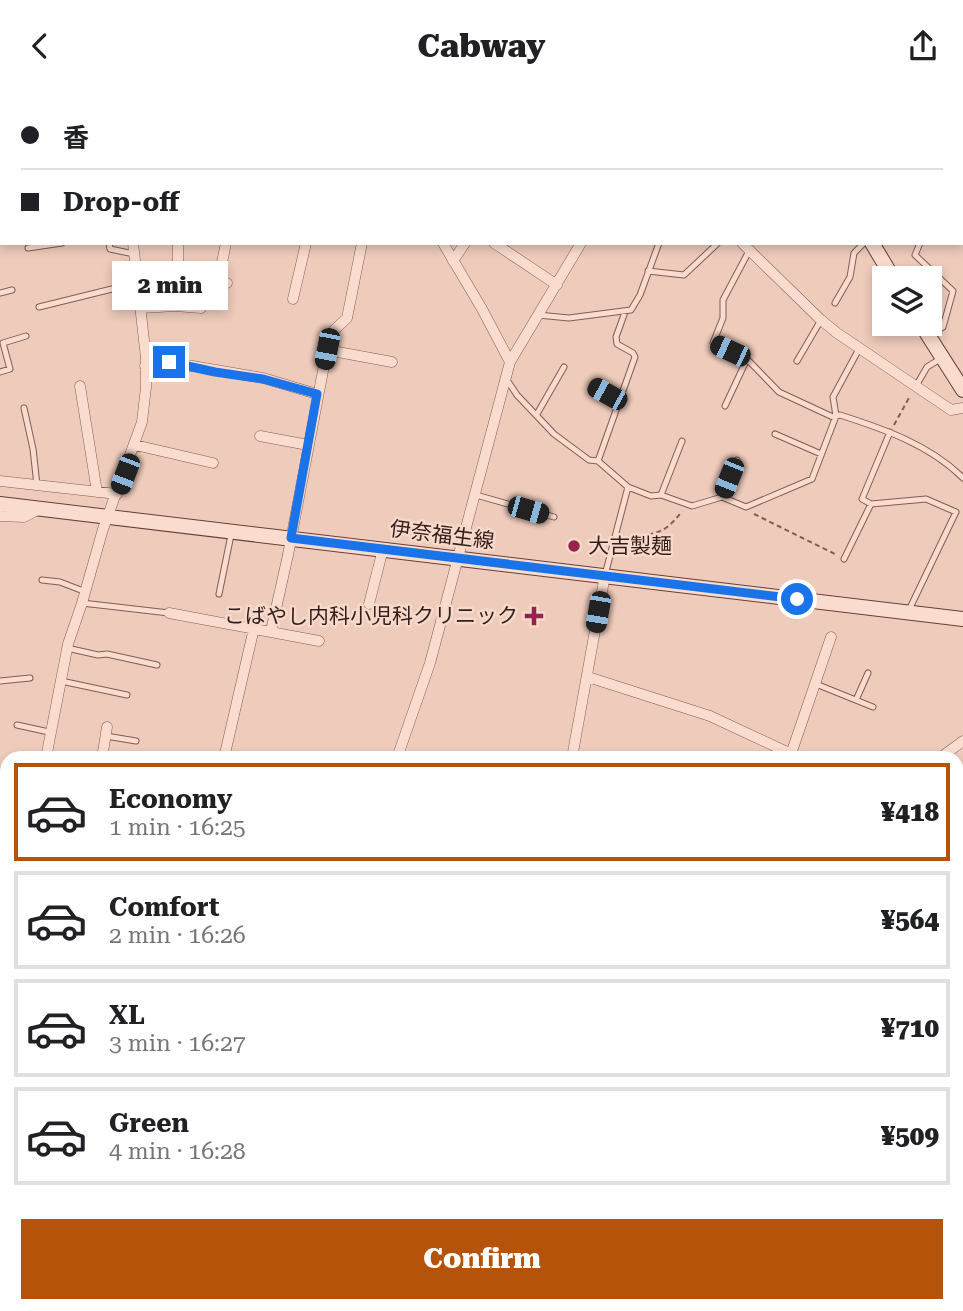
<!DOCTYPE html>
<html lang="en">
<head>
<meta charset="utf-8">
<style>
	body { margin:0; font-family:"Roboto Serif","Noto Sans JP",serif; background:#f2f2f2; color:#202124; height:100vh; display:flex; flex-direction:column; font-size:26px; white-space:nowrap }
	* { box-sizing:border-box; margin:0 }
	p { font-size:23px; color:#757577 }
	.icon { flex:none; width:38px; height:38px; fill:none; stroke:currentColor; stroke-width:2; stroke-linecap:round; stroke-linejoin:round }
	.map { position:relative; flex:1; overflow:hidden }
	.details { position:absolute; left:0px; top:660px; width:964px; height:562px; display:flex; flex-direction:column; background:#fff; border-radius:21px 21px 0 0; box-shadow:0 4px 10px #0003 }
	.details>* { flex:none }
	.banner { position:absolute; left:0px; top:0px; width:964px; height:154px; box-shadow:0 4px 10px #0003; display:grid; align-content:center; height:154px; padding:0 21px; background:#fff }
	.fabs { position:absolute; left:872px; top:175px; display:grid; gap:14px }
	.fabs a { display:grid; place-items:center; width:70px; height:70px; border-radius:0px; background:#fff; box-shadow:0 4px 10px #0003; font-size:35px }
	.end { position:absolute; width:32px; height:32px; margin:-16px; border:9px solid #1a73e8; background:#fff; box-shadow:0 0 0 4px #fff }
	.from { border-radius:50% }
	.bubble { position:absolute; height:49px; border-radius:0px; background:#fff; box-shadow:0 4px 10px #0003; font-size:23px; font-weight:800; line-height:49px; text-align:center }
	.car { position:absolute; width:21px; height:42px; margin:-21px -10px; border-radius:9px; box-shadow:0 0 5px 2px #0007; background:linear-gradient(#222 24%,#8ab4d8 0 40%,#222 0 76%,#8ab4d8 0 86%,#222 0) }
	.banner b { display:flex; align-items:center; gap:24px; height:66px; font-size:26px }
	.banner b+b { border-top:2px solid #e0e0e0 }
	.banner i { width:18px; height:18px; background:#202124 }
	ul { padding:12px 0 0; list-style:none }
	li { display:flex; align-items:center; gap:21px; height:98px; margin:0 14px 10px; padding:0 7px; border:4px solid #e0e0e0; border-radius:0px }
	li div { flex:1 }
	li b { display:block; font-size:26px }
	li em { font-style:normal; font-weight:800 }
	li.on { border-color:#b45309 }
	li>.icon { width:63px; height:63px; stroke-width:1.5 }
	.cta { display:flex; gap:14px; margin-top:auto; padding:14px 21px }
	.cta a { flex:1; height:80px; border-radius:0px; background:#b45309; color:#fff; font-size:28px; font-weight:800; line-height:80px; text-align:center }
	header { display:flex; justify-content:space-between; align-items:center; height:91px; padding:0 21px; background:#fff; font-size:32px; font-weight:800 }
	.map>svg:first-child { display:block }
</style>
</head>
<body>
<header><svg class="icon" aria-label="back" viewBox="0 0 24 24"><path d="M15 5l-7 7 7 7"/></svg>Cabway<svg class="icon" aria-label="share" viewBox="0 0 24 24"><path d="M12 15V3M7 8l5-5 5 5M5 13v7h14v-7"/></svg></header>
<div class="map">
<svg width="963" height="1220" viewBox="0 0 963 1220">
	<rect width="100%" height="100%" fill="#eecbbb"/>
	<path fill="#ccbc8f" d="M 957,1087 L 963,1091 L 963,1220 L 912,1220 L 919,1215 L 957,1214 L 957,1182 L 959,1180 L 957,1179 Z
		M 200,1214 L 249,1220 L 140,1220 L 139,1215 Z
		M 323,1214 L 516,1214 L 521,1220 L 322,1220 Z
		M 567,1215 L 791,1214 L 791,1220 L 565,1220 Z"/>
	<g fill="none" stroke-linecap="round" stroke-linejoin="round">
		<g stroke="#855c55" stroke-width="7">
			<path id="lane" d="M 531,2 L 532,0
				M 878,2 L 878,0
				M 0,35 L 2,34
				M 0,101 L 2,101
				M 962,140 L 963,140
				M 109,152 L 110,158 L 134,163
				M 920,152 L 915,164 L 953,200 L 943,236 L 929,245
				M 28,157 L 62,152
				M 749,160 L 723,209 L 723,227 L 713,252 L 747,268 L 779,301 L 835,327
				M 648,180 L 684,184 L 718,152
				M 0,202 L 12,199
				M 835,212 L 850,186 L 854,162 L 864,152
				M 39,216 L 116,197 L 138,202
				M 538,224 L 569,227 L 631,219 L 640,204 L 659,152
				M 797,270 L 821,229
				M 0,281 L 10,278 L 3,252 L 26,245
				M 507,289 L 517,304 L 554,343 L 589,369 L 598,370 L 628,396 L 605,484
				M 916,295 L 927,276 L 940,268
				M 594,296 L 619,310
				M 725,315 L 747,268
				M 24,317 L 33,358 L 37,394
				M 537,323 L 564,276
				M 836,325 L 840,324 C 884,338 930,354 963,387
				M 890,341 L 862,408 L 871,413 L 926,408 L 956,421 L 909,519
				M 775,343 L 821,363
				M 598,370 L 635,266 L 633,262 L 617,253 L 616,246 L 625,221
				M 628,396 L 651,405 L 661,404 L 692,415 L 722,406 L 746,416 L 812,388 L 836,325 L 833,306 L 859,258
				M 476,404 L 554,426
				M 661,404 L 682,350
				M 722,406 L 737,369
				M 844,468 L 871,413
				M 42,489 L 60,491 L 86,501
				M 219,503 L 231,444
				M 82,512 L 169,522
				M 67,557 L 98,564 L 107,563 L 157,574
				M 0,590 L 30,587
				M 61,590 L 127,604
				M 816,593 L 873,616
				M 856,609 L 868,582
				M 17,634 L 49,641
				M 106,645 L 136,650
				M 957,772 L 963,774
				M 149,1214 L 151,1220
				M 283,1220 L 285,1214
				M 817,1220 L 822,1214"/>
		</g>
		<g stroke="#855c55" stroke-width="11">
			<path id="street" d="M 345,0 L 345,2
				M 621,0 L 623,2
				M 652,0 L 654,2
				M 113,2 L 113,0
				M 249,2 L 250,0
				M 779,2 L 782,0
				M 178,152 L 178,177
				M 443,152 L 482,218 L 510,271
				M 494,152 L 557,194
				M 742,152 L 821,229 L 837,242 L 951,319 L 963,317
				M 453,170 L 465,152
				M 209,189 L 227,192
				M 218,191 L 226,152
				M 293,208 L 306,152
				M 140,217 L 176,215 L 201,217
				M 327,259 L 392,271
				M 145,275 L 169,271 L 263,287 L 317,303
				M 80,295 L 97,401
				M 260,345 L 308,354
				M 135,354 L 213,372
				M 0,390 L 117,403
				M 0,425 L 24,426 L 39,418
				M 369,513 L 383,458
				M 169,522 L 319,550
				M 271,540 L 288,464 L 330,243 L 347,227 L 362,152
				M 588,586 L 710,625 L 800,667
				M 791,663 L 831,546
				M 46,667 L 68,553 L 82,512 L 103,438 L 142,331 L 146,296 L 146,267 L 133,152
				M 102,667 L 107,636
				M 224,667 L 254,537
				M 397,667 L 430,572 L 510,271 L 581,152
				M 572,667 L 605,484
				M 940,667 L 963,650
				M 0,682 L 7,685
				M 0,766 L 7,762
				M 957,825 L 963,813
				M 957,877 L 963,878
				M 957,1011 L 963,1034
				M 957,1166 L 963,1162
				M 949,1214 L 950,1220
				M 231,1220 L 235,1214
				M 497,1220 L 499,1214"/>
		</g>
		<g stroke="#673e38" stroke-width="16">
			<path id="secondary" d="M 802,0 L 803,2
				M 872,152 L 893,187
				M 921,233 L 963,299
				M 0,413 L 963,528"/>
		</g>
		<g stroke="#522d2a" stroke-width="18">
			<path id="primary" d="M 0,791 L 7,807
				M 18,1220 L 18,1214"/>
		</g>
		<path stroke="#855c55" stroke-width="2" stroke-dasharray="5 3.5" stroke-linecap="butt" d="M 402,0 L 402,2
			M 894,334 L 910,305
			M 754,423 L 837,464
			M 623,448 C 653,442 663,446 682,420
			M 957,1140 L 963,1139
			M 388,1214 L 395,1220
			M 699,1220 L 701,1214"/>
		<use href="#lane" stroke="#f9dcce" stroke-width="5"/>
		<use href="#street" stroke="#f9dcce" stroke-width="10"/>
		<use href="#secondary" stroke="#f9dcce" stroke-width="14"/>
		<use href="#primary" stroke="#f4af90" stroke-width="16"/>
	</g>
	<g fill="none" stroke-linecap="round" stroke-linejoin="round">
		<path stroke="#1a73e8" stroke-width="9" d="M 169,271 L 215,281 L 263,288 L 317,303 L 291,447 L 797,508"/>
	</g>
	<g fill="#952450" stroke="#f6d9ca" stroke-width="2.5">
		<circle cx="574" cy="455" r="7"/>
		<path d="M530.5 514.5h7v7h7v7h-7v7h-7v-7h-7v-7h7z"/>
	</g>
	<g text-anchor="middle" stroke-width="5" stroke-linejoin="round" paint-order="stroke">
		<g font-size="21" fill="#341d1a" stroke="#f6d9ca">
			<text transform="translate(442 444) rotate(7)" y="7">伊奈福生線</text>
		</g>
		<g font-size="21" fill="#341d1a" stroke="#f6d9ca" text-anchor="start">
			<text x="588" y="462">大吉製麺</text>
			<text x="518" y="532" text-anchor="end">こばやし内科小児科クリニック</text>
		</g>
	</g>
</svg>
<div class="fabs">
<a><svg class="icon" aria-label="layers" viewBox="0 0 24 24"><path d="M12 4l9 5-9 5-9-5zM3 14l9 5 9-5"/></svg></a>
</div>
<i class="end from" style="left:797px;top:508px"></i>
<i class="end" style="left:169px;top:271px"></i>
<div class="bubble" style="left:112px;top:170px;width:116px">2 min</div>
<i class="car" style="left:327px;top:258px;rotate:191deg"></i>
<i class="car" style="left:730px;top:260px;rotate:295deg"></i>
<i class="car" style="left:607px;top:303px;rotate:299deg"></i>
<i class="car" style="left:125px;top:383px;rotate:201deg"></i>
<i class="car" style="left:729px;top:387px;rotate:202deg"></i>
<i class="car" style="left:528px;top:419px;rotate:106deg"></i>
<i class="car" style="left:598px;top:521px;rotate:190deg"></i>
<div class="banner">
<b><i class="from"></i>香</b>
<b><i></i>Drop-off</b>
</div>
<section class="details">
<ul>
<li class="on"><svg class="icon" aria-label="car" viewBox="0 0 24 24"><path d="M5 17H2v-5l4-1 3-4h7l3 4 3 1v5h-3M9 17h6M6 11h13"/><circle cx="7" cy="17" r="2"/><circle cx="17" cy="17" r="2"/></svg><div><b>Economy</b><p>1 min · 16:25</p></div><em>¥418</em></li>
<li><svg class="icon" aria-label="car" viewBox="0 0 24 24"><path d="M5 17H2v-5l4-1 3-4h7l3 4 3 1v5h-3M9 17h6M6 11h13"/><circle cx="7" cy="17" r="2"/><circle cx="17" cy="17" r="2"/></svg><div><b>Comfort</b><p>2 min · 16:26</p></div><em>¥564</em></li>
<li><svg class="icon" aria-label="car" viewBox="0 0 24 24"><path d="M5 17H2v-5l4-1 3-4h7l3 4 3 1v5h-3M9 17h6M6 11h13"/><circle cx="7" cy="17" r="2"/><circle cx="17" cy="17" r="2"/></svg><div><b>XL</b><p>3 min · 16:27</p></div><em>¥710</em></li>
<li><svg class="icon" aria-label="car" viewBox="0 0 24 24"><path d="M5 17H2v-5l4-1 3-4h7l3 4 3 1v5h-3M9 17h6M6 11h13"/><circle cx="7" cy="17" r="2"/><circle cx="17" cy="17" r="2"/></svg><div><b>Green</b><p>4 min · 16:28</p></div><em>¥509</em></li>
</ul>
<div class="cta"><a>Confirm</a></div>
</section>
</div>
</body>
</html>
